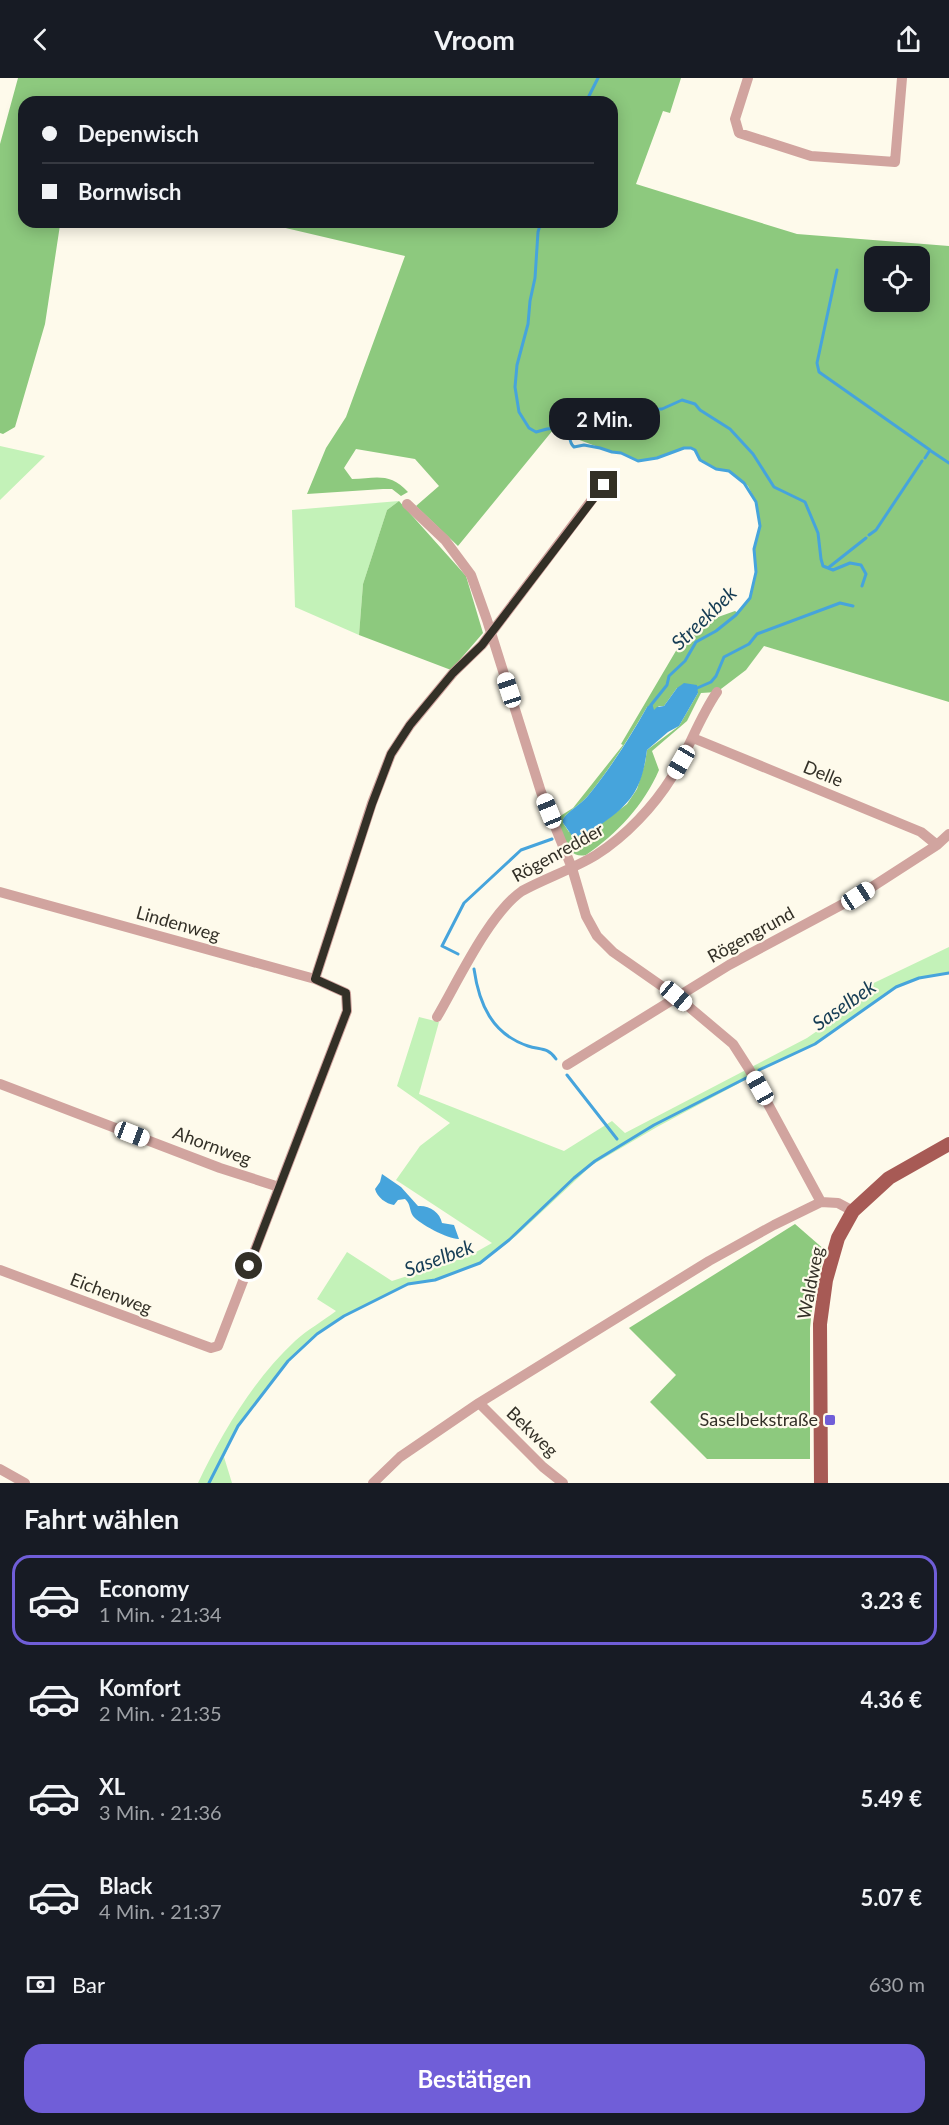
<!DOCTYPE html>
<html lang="de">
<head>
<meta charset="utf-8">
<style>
	body { margin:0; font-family:Lato,sans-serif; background:#242831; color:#f1f3f6; height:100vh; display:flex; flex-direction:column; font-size:22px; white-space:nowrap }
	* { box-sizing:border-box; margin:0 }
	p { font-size:20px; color:#9ea1a6 }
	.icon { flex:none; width:33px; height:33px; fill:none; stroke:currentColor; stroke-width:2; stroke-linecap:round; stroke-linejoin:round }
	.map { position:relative; height:1405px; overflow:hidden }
	.details { display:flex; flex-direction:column; background:#171b24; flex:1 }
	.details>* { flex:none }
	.hud { position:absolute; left:18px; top:18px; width:600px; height:132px; border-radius:18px; box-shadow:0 3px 15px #0003; display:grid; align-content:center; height:132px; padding:0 24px; background:#171b24 }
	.controls { position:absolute; left:864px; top:168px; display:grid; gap:12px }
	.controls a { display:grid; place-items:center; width:66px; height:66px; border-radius:12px; background:#171b24; box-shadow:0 3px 15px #0003; font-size:30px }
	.end { position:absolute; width:27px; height:27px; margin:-14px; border:8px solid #333027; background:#fff; box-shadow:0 0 0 3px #fff }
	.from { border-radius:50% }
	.bubble { position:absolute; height:42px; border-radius:18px; background:#171b24; box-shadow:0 3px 15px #0003; font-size:20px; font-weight:700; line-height:42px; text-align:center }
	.car { position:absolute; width:18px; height:36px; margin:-18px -9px; border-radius:8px; box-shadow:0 0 4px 2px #0007; background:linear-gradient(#fff 24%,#345 0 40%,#fff 0 76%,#345 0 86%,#fff 0) }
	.hud b { display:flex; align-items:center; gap:21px; height:57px; font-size:22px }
	.hud b+b { border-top:2px solid #363941 }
	.hud i { width:15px; height:15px; background:#f1f3f6 }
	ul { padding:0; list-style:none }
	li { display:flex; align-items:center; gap:18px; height:90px; margin:0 12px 9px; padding:0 12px; border:3px solid transparent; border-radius:18px }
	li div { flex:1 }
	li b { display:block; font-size:22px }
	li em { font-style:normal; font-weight:700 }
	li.on { border-color:#705ed8 }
	li>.icon { width:54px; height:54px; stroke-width:1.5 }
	h2 { padding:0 24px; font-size:27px; line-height:72px }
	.pay { display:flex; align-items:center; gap:15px; height:66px; padding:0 24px; font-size:22px }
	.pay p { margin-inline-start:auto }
	.cta { display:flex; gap:12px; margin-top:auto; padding:12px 24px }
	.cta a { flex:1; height:69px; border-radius:18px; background:#705ed8; color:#fff; font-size:24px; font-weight:700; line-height:69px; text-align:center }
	header { display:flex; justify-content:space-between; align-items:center; height:78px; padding:0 24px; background:#171b24; font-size:27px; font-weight:700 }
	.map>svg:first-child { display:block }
</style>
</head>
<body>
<header><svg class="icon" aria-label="back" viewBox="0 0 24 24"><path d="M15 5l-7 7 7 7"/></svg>Vroom<svg class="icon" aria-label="share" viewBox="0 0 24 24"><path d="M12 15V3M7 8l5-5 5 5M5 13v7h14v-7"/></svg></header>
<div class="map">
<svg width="949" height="1405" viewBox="0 0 949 1405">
	<rect width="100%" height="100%" fill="#fefaeb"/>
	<path fill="#c3f2b8" d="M 0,368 L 45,378 L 0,422 Z
		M 399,423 L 387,432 L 363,506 L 359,557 L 295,529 L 292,432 Z
		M 949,869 L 949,895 L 919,900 L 896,909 L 815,966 L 759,992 L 747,1001 L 657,1049 L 592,1087 L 516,1158 L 481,1185 L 435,1202 L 408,1206 L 344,1238 L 317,1256 L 288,1283 L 238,1348 L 224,1379 L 232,1405 L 198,1405 C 222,1355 254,1301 295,1263 C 307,1252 323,1243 336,1233 L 317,1221 L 347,1174 L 392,1203 L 469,1178 L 492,1165 L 396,1102 L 420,1068 L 450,1045 L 397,1008 L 419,939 L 439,944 L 419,1016 L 564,1073 L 612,1043 L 625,1055 L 807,960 L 866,919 L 857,913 Z"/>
	<path fill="#8dc97e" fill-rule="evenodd" d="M 18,0 L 681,0 L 670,35 L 663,33 L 636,106 L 797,156 L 949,168 L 949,624 L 764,568 L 746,592 L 717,614 L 701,615 L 687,643 L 652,673 L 659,692 C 644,727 617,756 586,777 C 566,782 562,755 557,740 L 573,730 L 623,667 L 621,666 L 690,549 L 735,533 L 738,535 L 750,520 L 756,494 L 754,471 L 759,454 L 760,442 L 756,424 L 748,408 L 729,393 L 716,391 L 700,382 L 695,372 L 691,370 L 684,370 L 657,380 L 638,383 L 621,375 L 614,375 L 553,352 L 458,468 L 416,428 L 439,408 L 415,381 L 356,371 L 344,390 L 352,401 C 376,400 390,394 408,414 L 401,418 L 392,411 L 383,411 L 307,416 L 326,370 L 346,339 L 405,178 L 260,144 L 612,144 L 612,24 L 24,24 L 24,144 L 116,144 L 114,148 L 60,147 L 45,246 L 15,349 L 3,356 L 0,355 L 0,66 ZM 874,178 L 920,178 L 920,224 L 874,224 ZM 677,610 L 698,615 L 679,648 L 647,672 L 645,685 L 637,711 L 627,726 L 589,755 L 569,754 L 563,745 L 563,741 C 569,732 580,727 587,719 C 610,691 629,660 647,629 L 654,633 L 659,628 L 664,628 Z
		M 399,423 L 466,498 L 483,555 L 451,592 L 359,557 L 363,506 L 387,432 Z
		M 795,1146 L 826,1173 L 814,1211 L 810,1250 L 810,1381 L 707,1381 L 650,1324 L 676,1297 L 629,1250 Z"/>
	<path fill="#46a4dc" d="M 684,605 L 697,607 L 698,615 L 679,648 L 668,654 L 647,672 C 642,709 633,724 603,745 C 593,752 585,757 573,759 L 563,745 L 563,741 C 569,732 580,727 587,719 C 610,691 629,661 647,629 L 652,625 L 654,632 L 657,629 L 664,628 L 677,610 Z
		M 382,1096 L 401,1109 L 418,1128 C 429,1127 440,1134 442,1145 L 454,1147 L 459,1161 C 450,1162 419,1146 413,1138 C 409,1132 411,1126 405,1121 L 398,1122 L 394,1127 C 386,1126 377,1119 375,1111 L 380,1104 Z"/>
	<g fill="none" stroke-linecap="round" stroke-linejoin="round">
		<path stroke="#46a4dc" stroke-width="3" d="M 586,24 L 598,0
			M 541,144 L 538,154 L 535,200 L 530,223 L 528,246 L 517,287 L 515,309 L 519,334 L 529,350 L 536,354 L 547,351 L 566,349 C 572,355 567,363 574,369 L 584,367 L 600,370 L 612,374 L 621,375 L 638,383 L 657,380 L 684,370 L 691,370 L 695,372 L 700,382 L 716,391 L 729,393 L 744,405 L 756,424 L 760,448 L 754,471 L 756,494 L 750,520 L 736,537 L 716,553 L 696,564 L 685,583 L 669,598 L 667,607 L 651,627
			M 837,192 L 817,285 L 819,294 L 930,372 L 925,380
			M 642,332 L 662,331 L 682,322 L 695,326 L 700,332 L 730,351 L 753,376 L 774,409 L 805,424 L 818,455 L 821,481 L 823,488 L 833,492 L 850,485 L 861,487 L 866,496 L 862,508
			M 931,373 L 949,385
			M 869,457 L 876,452 L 922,383
			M 828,490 L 866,460
			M 695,611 L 711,604 L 716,598 L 724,579 L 749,566 L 757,556 L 840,525 L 853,528
			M 458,876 L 442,868 L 464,825 L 521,772 L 552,761
			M 474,891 C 479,926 492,956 528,968 C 540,972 548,969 556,981
			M 759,992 L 815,966 L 896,909 L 919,900 L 949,895
			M 567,997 L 617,1061
			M 209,1405 L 238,1348 L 288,1283 L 317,1256 L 344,1238 L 408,1206 L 435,1202 L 480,1185 L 509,1162 L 574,1100 L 595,1083 L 654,1047 L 746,1000"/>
		<path stroke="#d1a49f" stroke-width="10" d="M 748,0 L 735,41 L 739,55 L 811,78 L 895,84 L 902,0
			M 407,426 L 445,462 L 471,497 L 487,542 L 541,714 L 572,790 L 586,838 L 597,858 L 613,874 L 676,918 L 733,966 L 749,991 L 821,1124
			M 693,660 L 921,754 L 937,767
			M 0,814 L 315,901 L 346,915 L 347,933 L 218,1268 L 211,1270 L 0,1192
			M 315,901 L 372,725 L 391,676 L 410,647 L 453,595 L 482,567 L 594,419 L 612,399
			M 437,939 C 458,903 489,836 522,813 C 546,800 573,791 596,777 C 626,758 654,728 672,699 C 689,671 699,640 717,614
			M 567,987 L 729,887 L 858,818 L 937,767 L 949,756
			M 0,1006 L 220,1090 L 279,1109
			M 479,1325 L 543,1389 L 563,1405
			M 0,1391 L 25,1405
			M 373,1405 L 400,1379 L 479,1325 L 709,1183 L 774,1147 L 821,1124 L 838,1125 L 853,1133"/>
		<path stroke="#a75a55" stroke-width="14" d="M 821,1405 L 820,1246 L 826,1202 L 838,1160 L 853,1133 L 889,1100 L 949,1066"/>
	</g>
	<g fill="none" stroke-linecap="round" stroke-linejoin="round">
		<path stroke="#333027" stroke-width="8" d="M 249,1188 L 347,933 L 346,915 L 315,901 L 372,726 L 391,676 L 410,647 L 453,595 L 482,567 L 604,407"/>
	</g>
	<rect fill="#705ed8" stroke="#fefaeb" stroke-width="2" x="824" y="1336" width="12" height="12" rx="3"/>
	<g text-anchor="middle" stroke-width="4.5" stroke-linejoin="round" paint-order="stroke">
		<g font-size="18" fill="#333027" stroke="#fefaeb">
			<text transform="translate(823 696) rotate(22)" y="6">Delle</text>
			<text transform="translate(558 775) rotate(-29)" y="6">Rögenredder</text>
			<text transform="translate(178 846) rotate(16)" y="6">Lindenweg</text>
			<text transform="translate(751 857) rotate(-29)" y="6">Rögengrund</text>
			<text transform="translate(212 1068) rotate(20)" y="6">Ahornweg</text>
			<text transform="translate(811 1205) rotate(-79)" y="6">Waldweg</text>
			<text transform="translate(111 1216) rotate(21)" y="6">Eichenweg</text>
			<text transform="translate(532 1354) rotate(44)" y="6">Bekweg</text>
		</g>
		<g font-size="18" fill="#333027" stroke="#fefaeb" text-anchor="end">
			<text x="818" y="1348">Saselbekstraße</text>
		</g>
		<g font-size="20" font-style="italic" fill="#153c54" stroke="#fefaeb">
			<text transform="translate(704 540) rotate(-44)" y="7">Streekbek</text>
			<text transform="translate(844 927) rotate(-35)" y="7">Saselbek</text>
			<text transform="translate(439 1180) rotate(-20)" y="7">Saselbek</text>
		</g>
	</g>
</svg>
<div class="controls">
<a><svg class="icon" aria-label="locate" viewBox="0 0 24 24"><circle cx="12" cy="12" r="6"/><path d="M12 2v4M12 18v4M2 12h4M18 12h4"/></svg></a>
</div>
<i class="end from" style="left:249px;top:1188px"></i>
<i class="end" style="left:604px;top:407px"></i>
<div class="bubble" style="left:549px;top:320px;width:111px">2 Min.</div>
<i class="car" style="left:509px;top:612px;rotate:342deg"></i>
<i class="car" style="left:681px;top:684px;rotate:210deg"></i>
<i class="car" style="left:549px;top:733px;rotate:338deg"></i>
<i class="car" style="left:858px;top:818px;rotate:57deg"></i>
<i class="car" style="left:676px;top:918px;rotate:130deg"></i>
<i class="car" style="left:760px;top:1010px;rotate:331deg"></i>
<i class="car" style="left:132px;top:1056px;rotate:111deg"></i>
<div class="hud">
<b><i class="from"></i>Depenwisch</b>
<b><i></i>Bornwisch</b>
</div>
</div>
<section class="details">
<h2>Fahrt wählen</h2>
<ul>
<li class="on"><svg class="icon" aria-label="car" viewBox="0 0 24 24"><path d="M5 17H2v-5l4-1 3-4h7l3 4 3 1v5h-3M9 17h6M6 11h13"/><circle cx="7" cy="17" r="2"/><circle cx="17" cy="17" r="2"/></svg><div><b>Economy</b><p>1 Min. · 21:34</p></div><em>3.23 €</em></li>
<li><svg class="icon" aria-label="car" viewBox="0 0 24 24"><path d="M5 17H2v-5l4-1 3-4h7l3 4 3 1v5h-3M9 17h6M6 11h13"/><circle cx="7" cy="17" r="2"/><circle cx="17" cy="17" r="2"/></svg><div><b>Komfort</b><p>2 Min. · 21:35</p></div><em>4.36 €</em></li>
<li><svg class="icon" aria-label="car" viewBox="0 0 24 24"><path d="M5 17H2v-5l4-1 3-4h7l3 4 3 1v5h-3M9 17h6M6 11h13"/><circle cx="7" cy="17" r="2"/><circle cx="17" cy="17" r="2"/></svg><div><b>XL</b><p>3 Min. · 21:36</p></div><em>5.49 €</em></li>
<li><svg class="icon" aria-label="car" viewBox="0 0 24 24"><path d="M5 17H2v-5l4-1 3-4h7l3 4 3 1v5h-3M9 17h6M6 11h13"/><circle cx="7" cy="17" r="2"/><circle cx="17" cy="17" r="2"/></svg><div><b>Black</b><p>4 Min. · 21:37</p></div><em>5.07 €</em></li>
</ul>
<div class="pay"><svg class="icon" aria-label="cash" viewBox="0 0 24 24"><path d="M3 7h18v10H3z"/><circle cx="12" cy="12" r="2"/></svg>Bar<p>630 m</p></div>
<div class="cta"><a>Bestätigen</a></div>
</section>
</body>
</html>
